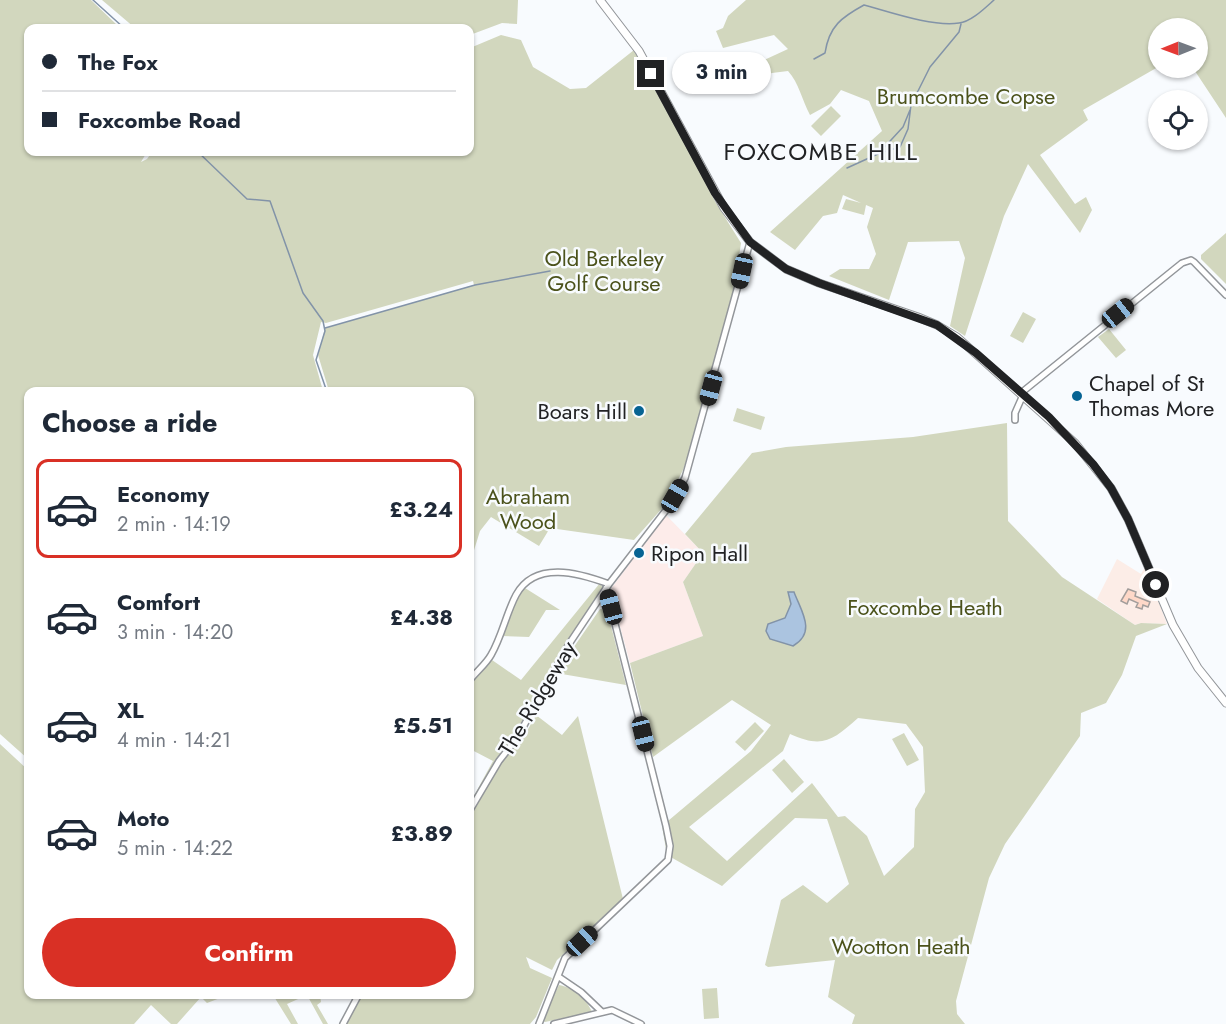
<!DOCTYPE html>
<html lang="en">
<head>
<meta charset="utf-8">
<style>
	body { margin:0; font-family:Jost,sans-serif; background:#f2f2f3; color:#1f2937; height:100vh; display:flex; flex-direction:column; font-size:22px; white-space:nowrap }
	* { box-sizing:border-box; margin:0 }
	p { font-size:20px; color:#747a83 }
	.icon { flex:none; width:33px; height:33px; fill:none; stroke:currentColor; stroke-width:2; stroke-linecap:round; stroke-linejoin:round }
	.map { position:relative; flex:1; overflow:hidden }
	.sheet { position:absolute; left:24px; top:387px; width:450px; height:612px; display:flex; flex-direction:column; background:#fff; border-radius:12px; box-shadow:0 2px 4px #0004 }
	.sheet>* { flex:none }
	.guide { position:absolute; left:24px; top:24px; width:450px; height:132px; border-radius:12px; box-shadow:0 2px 4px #0004; display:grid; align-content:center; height:132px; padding:0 18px; background:#fff }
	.needle { width:39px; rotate:269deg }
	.controls { position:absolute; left:1148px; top:18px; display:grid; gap:12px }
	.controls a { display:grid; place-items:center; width:60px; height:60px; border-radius:50%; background:#fff; box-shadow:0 2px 4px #0004; font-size:30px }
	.end { position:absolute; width:27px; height:27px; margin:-14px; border:8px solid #212224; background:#fff; box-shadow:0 0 0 3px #fff }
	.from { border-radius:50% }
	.bubble { position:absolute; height:42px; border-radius:21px; background:#fff; box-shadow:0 2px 4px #0004; font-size:20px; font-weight:700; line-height:42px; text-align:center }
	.car { position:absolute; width:18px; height:36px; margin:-18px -9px; border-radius:8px; box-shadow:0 0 4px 2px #0007; background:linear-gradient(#222 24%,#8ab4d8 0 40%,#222 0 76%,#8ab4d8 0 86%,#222 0) }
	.guide b { display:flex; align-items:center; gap:21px; height:57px; font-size:22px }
	.guide b+b { border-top:2px solid #e0e1e3 }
	.guide i { width:15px; height:15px; background:#1f2937 }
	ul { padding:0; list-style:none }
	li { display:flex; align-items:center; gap:18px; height:99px; margin:0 12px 9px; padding:0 6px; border:3px solid transparent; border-radius:12px }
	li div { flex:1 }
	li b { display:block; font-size:22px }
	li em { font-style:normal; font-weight:700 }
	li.current { border-color:#d93025 }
	li>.icon { width:54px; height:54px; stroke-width:1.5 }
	h2 { padding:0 18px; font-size:27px; line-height:72px }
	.button { display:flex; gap:12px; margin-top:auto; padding:12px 18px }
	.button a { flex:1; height:69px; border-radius:36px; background:#d93025; color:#fff; font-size:24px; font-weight:700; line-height:69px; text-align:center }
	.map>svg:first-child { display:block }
</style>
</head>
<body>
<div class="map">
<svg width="1226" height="1024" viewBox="0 0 1226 1024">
	<rect width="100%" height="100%" fill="#f8fbfe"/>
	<path fill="#fcede7" d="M 1117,559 L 1141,574 L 1145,567 L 1167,624 L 1141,623 L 1135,625 L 1097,599 Z"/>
	<path fill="#fdecea" d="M 666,515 L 703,553 L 683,582 L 703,636 L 630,663 L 610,590 Z"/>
	<path fill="#d2d7be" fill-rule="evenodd" d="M 0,0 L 91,0 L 116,24 L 125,28 L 28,28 L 28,152 L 147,152 L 141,162 L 147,159 L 152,152 L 470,152 L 470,48 L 501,35 L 521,40 L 533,67 L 570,89 L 586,88 L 634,50 L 716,203 L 741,243 L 732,304 L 697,430 L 683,470 L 666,504 L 634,540 L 550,528 L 539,546 L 491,517 L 480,531 L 470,563 L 470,392 L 329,391 L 318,355 L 325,328 L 474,285 L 473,281 L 326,323 L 321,322 L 313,355 L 323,391 L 28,392 L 28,759 L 0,734 Z
		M 102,0 L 518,0 L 517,24 L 502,23 L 470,35 L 470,28 L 135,28 Z
		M 746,0 L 1226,0 L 1226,118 L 1193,68 L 1197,68 L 1197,28 L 1158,28 L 1158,67 L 1083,110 L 1088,120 L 1040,155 L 1075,204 L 1086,197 L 1092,210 L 1080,233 L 1028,164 L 1004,216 L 965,336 L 950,326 L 965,258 L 959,241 L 908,242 L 889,300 L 829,276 L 840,269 L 869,269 L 876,254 L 867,227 L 873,208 L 866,205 L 864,215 L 842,209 L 846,199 L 861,203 L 843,195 L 837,213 L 823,216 L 795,250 L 770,232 L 882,131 L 869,101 L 841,90 L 830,104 L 810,115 C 802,100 799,83 788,71 L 772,73 L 750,81 L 751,66 L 788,49 L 774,35 L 723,48 L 716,31 L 723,28 L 728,16 Z
		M 831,106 L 841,116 L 821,136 L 811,126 Z
		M 1226,233 L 1226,284 L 1201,259 L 1201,255 Z
		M 1023,312 L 1036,319 L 1023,343 L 1010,336 Z
		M 1109,329 L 1126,350 L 1116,358 L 1098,337 Z
		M 737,408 L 765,417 L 761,430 L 733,421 Z
		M 1007,423 L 1008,521 L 1062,577 L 1135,625 L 1141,623 L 1167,624 L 1136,636 L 1122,675 L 1106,703 L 1081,713 L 1080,736 L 1005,844 L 989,878 L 956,1001 L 957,1014 L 965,1024 L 852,1024 L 855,1015 L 828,997 L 835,960 L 768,967 L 765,965 L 781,900 L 803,885 L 827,903 L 849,884 L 827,819 L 795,818 L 722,886 L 667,855 L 662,826 L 751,751 L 771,725 L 732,700 L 653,757 L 630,663 L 703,636 L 683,582 L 703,553 L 685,534 L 752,453 L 786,447 L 913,437 ZM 858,718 L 906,724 L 923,747 L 925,792 L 915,809 L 914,847 L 884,876 L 867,836 L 845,816 L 838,817 L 812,783 L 727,861 L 689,827 L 783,751 L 790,734 C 823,749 833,740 858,718 Z
		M 600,583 L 603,588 L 565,645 L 509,744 L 517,749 L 536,715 L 562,735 L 578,716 L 623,899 L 557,960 L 552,970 L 526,957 L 530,968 L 552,978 L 536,1017 L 530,1024 L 344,1024 L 362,995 L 470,994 L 470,803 L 493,761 L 470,749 L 470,684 L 492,660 L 521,680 Z
		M 525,588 L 560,610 L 546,610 L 529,637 L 501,636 L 514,603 Z
		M 600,609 L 607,610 L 626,685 L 556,673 Z
		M 755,722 L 764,731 L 745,751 L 735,742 Z
		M 904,733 L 919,760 L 907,766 L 892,739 Z
		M 0,744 L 28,770 L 28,994 L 228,995 L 207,1003 L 201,997 L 177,1024 L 171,1024 L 151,1005 L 134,1024 L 0,1024 Z
		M 784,759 L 804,782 L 792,793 L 772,770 Z
		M 559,985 C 572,987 587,999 592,1012 L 545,1022 L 542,1020 Z
		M 717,988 L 719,1018 L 704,1019 L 702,989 Z
		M 273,995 L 320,995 L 321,1002 L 317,1005 L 328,1024 L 323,1024 L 307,995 L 287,1004 L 298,1024 L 291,1024 Z"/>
	<path fill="#abc4e0" stroke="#8293a8" stroke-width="1.5" d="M 788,592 L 794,592 C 801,611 817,632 793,646 L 770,639 L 766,631 L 768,624 L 785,618 L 791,604 Z"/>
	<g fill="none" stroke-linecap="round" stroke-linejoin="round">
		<path stroke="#8293a8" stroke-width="1.5" d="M 93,0 L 124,28
			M 814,59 L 825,53 C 829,26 842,17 864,5 C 890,12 932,27 959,23 C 971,22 985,8 994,0
			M 198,152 L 247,199 L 270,201 L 303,293 L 323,321 L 325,331 L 316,360 L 327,392
			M 880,152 L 903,127 L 910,110
			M 847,168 L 880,153 L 900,147 L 908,129 L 911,105 L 930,67 L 959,32 L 961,24
			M 325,328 L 475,285 L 550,271"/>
	</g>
	<path fill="#fed8c8" stroke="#a29d9b" stroke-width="1.5" d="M 1128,589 L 1136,592 L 1135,596 L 1150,602 L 1148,607 L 1143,605 L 1142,609 L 1136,607 L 1138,603 L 1129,599 L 1127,604 L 1121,601 Z"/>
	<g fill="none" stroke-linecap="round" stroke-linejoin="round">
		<g stroke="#93969a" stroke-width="8">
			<path id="minor" d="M 1021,393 L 1182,263 L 1191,260 L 1194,262 L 1226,295
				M 1015,420 L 1015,413 L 1023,395
				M 470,680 C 476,672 486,664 491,655 C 502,636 506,614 516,595 C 535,560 579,573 609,584
				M 470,810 L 499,761 L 517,738 L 569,644 L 609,584 L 670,505 L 685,478 L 750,242
				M 559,977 L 581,992 L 602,1012
				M 343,1024 L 359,994
				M 539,1024 L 565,958 L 668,860 L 670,846 L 666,826 L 606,588
				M 554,1024 L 612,1010 L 641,1024"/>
		</g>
		<g stroke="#93969a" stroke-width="9">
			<path id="tertiary" d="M 600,0 L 639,51 L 724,208 L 750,242 L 786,269 L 819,283 L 918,317 L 937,325 L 957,337 L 1075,443 L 1111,488 L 1128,519 L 1173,625 L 1198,668 L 1226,703"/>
		</g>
		<use href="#minor" stroke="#fff" stroke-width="5"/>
		<use href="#tertiary" stroke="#fff" stroke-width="7"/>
	</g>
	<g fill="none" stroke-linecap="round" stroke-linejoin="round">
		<path stroke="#212224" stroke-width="8" d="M 651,74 L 715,193 L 750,242 L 786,269 L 819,283 L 937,325 L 976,353 L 1049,417 L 1093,464 L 1111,488 L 1128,519 L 1156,585"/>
	</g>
	<g fill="#066393" stroke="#f8fbfe" stroke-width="2">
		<circle cx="1077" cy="396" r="6"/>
		<circle cx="639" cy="411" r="6"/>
		<circle cx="639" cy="553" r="6"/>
	</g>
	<g text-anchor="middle" stroke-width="5" stroke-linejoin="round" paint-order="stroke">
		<g font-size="22" fill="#4b521b" stroke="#f8fbfe">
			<text x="966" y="104">Brumcombe Copse</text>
			<text x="604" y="266">Old Berkeley<tspan x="604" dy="25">Golf Course</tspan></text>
			<text x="528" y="504">Abraham<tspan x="528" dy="25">Wood</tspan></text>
			<text x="925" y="615">Foxcombe Heath</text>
			<text x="901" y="954">Wootton Heath</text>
		</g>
		<g font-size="22" fill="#212224" stroke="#f8fbfe" text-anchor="start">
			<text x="1089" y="391">Chapel of St<tspan x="1089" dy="25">Thomas More</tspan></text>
			<text x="627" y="419" text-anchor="end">Boars Hill</text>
			<text x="651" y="561">Ripon Hall</text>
		</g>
		<g font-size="22" fill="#212224" stroke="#f8fbfe">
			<text transform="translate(537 698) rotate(-59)" y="8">The Ridgeway</text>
		</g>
		<g font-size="24" letter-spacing="1.5" fill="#212224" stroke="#f8fbfe">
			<text x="821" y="160">FOXCOMBE HILL</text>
		</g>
	</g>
</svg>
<div class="controls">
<a><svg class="needle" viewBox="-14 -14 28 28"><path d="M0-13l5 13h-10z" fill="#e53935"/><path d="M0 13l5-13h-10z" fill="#747a83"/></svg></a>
<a><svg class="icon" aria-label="locate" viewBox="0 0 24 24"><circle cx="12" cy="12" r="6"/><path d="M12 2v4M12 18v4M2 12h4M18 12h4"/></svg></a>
</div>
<i class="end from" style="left:1156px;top:585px"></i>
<i class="end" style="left:651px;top:74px"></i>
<div class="bubble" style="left:672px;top:52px;width:99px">3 min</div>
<i class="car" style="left:742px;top:271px;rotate:192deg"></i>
<i class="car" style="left:1118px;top:313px;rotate:51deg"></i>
<i class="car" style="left:711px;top:388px;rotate:195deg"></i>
<i class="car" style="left:675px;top:496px;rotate:30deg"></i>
<i class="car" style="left:611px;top:607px;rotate:345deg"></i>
<i class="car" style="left:643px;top:734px;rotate:166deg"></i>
<i class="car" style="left:582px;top:941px;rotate:47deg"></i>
<div class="guide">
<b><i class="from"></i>The Fox</b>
<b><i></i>Foxcombe Road</b>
</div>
<section class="sheet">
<h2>Choose a ride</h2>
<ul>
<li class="current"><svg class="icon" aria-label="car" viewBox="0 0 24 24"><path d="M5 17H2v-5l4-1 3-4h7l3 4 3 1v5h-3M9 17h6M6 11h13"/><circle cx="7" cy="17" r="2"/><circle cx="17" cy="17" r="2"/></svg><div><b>Economy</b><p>2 min · 14:19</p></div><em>£3.24</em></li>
<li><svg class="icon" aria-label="car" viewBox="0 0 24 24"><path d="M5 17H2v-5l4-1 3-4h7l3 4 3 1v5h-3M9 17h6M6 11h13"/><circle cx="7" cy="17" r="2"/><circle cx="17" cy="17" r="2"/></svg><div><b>Comfort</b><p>3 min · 14:20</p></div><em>£4.38</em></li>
<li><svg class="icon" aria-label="car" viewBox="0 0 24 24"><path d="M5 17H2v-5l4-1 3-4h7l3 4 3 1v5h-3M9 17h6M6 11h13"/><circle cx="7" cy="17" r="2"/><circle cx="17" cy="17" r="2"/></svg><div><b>XL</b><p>4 min · 14:21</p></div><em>£5.51</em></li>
<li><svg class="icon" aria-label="car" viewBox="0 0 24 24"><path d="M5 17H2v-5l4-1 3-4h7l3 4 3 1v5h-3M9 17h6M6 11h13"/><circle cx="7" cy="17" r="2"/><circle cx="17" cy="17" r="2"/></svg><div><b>Moto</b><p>5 min · 14:22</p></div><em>£3.89</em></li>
</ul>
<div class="button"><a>Confirm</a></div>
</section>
</div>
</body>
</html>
